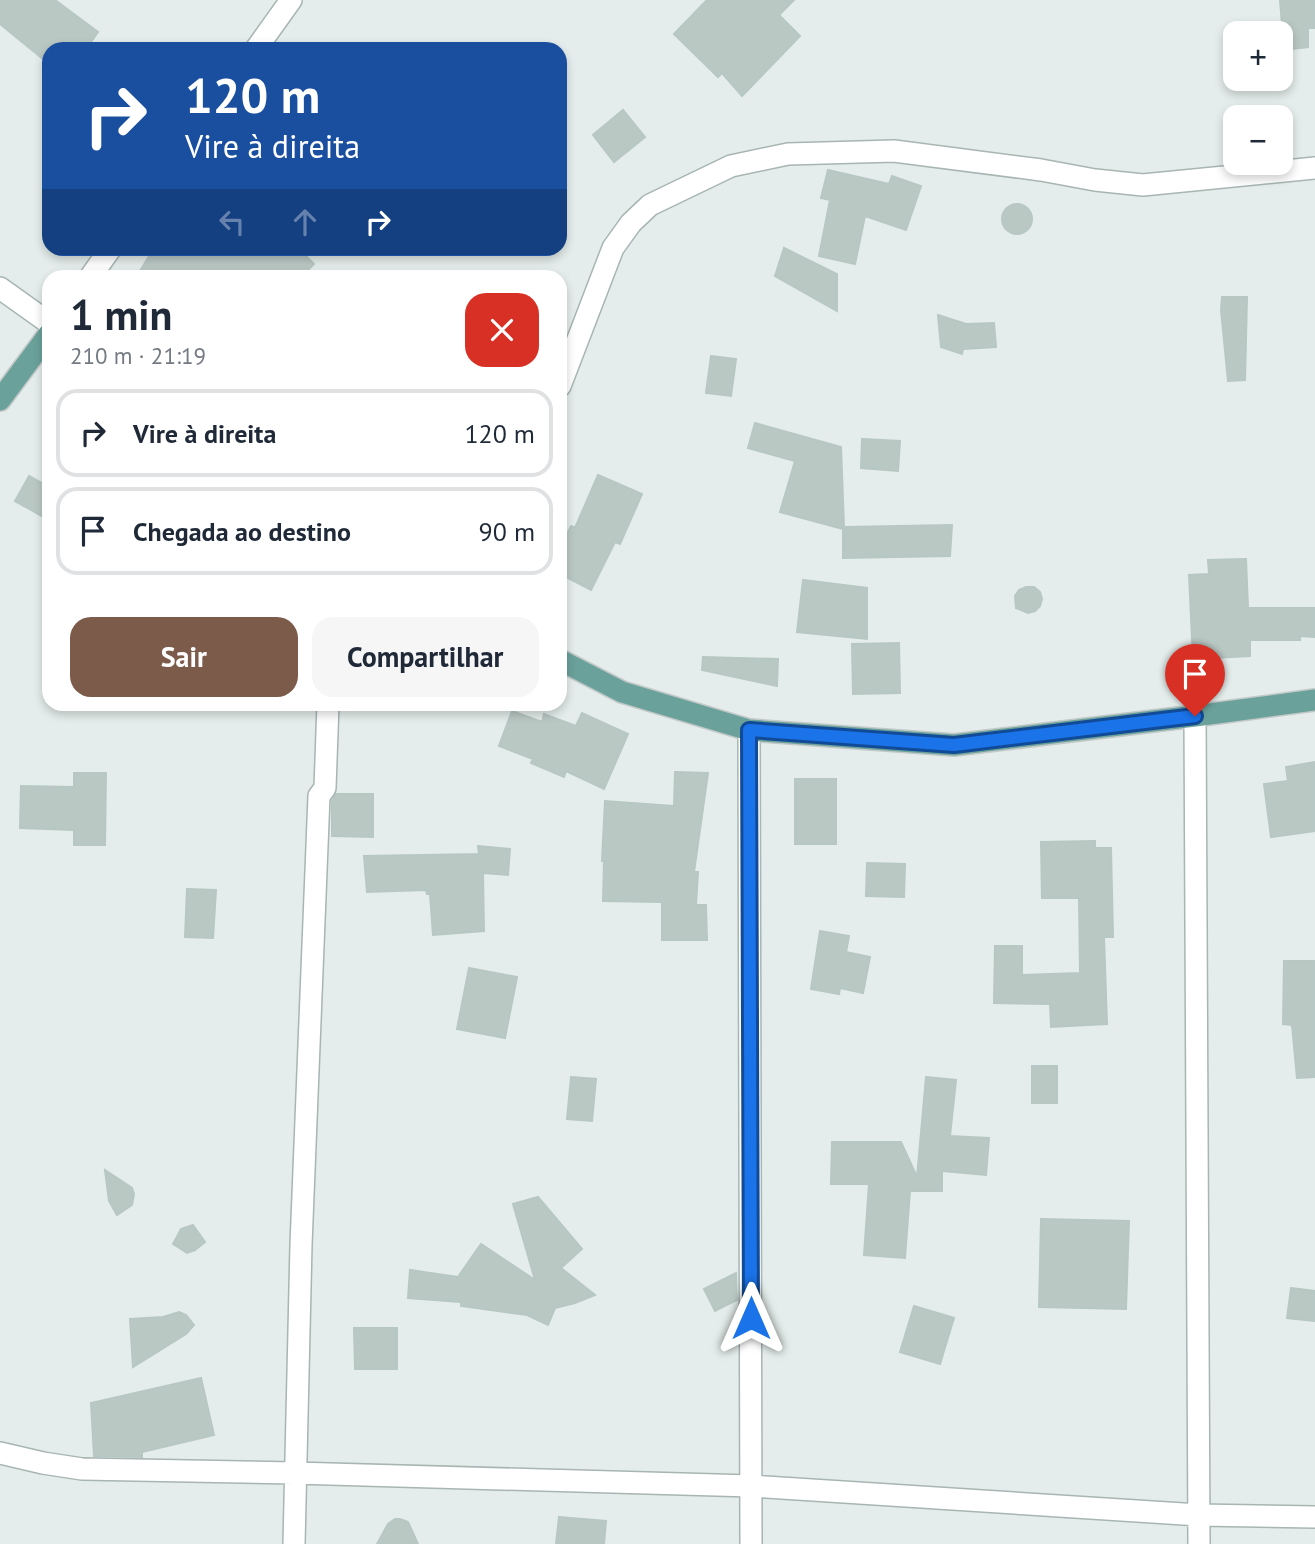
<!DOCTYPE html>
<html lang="pt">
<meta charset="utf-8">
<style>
:root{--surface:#fff;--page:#f6f6f7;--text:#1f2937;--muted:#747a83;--line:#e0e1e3;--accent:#7c5b4b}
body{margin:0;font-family:"PT Sans",sans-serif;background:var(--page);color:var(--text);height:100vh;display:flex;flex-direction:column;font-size:26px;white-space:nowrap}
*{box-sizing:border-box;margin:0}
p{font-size:23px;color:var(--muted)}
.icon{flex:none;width:38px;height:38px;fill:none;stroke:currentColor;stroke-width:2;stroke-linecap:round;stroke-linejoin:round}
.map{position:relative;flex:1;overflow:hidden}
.sheet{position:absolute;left:42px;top:270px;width:525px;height:441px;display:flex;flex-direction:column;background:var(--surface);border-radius:21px;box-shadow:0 4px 10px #0003}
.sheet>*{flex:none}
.hud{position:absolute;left:42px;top:42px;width:525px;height:214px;border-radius:21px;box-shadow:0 4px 10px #0003;background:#1a4fa0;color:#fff;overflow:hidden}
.tools{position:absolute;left:1223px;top:21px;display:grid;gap:14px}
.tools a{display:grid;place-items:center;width:70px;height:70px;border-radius:14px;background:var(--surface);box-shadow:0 4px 10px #0003;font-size:35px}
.pin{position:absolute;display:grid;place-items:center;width:60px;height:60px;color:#fff;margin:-72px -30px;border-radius:50% 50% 50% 0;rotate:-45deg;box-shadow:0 0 7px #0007}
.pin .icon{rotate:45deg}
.me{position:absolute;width:77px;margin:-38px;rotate:0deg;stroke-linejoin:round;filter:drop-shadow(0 0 5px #0008)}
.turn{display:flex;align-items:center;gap:24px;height:147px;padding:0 28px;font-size:32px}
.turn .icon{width:91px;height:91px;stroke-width:2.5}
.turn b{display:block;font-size:49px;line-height:60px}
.lanes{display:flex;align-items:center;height:66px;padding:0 28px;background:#0003;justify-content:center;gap:35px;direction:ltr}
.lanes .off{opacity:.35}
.round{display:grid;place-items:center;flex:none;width:74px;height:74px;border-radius:21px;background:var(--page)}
.headline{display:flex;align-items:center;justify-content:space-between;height:119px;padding:0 28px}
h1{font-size:42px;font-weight:700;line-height:52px}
.primary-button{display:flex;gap:14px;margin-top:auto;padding:14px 28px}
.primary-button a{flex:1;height:80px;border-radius:21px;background:var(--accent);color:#fff;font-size:28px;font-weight:700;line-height:80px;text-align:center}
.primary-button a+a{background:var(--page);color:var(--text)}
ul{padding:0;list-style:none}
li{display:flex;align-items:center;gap:21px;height:88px;margin:0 14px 10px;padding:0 14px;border:4px solid var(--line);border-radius:21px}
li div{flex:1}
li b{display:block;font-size:26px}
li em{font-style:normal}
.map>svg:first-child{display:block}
.building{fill:#bac8c4;stroke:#b7c7c3;stroke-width:2}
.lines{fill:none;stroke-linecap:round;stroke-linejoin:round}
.minor-casing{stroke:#a7b5b3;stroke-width:24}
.major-casing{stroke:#c2c9c8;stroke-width:24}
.minor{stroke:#fff;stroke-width:21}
.major{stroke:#6ba19b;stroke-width:21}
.route-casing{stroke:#114b97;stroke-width:18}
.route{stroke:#1a73e8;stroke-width:12}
</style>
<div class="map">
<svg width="1315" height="1544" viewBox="0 0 1315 1544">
<rect width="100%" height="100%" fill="#e4edeb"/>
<path class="building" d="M0 0H55L98 32 86 49H49V64L0 24Z
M707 0H794L779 15 800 36 742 96 722 73 718 77 674 34Z
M1280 0H1315V28H1308V47L1284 50Z
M623 110 645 137 614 162 593 135Z
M828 170 889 184 892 176 921 186 906 230 865 216 855 264 819 256 830 200 821 198Z
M1002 219a15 15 0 1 1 30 0a15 15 0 1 1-30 0Z
M154 248H298L314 264 302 276H137Z
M784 248 837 274V311L775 276Z
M1222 297H1247L1245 380 1228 381 1221 310Z
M938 315 966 324 994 323 996 347 963 349 962 354 941 347Z
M711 356 736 359 731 396 706 393Z
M755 423 841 447 844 527 952 525 950 556 843 558V529L780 512 795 461 748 448Z
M862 439 900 441 898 471 861 468Z
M598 475 642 494 620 544 615 542 591 590 560 574V549L571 526 575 528Z
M29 476 49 487V520L15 501Z
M1246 559 1248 608H1315V637L1300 636V640H1250V656L1193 659 1189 575 1209 574 1208 560Z
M803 580 867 588V639L797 632Z
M1026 587H1034L1040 592 1042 599 1040 606 1035 611 1028 613 1016 608 1015 596 1019 590Z
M899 643 900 693 853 694 852 644Z
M703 657 778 659 777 686 702 670Z
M512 711 542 722 544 714 576 726 582 713 628 734 604 789 566 771 564 777 531 763 533 759 499 746Z
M1315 762V831L1271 837 1264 784 1288 781 1286 767Z
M675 772 708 773 694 872H698L696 905H706L707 940H662V902L603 901 604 861H602L605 801 674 806Z
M74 773H106L105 845H74V830L20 828 21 786 74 787Z
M795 779H836V844H795Z
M336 794H373V837L332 836V801Z
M1095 841V848H1111L1113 937H1104L1107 1024 1051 1027 1050 1004 994 1003 995 946H1022V975L1080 973 1079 898H1042L1041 842Z
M478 846 510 849 508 875 483 873 484 931 433 935 430 894H427L426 890 367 892 364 856 479 854Z
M867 863 905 864 904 897 866 896Z
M187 889 216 890 213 938 185 937Z
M820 931 849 936 846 952 870 957 863 993 840 988 839 994 811 989Z
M1284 961H1315V1077L1297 1078 1292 1025 1283 1024Z
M469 968 517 977 505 1038 457 1029Z
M1032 1066H1057V1103H1032Z
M571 1077 596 1079 592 1121 567 1119Z
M926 1077 956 1080 950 1136 989 1138 986 1175 942 1171V1191H910L905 1258 864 1255 869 1184H831L832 1142H901L917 1177Z
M105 1170 132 1188 134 1194 132 1205 117 1215 109 1201Z
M538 1197 582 1249 561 1268 595 1295 575 1303 555 1308 548 1325 527 1315 461 1306V1302L408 1298 410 1270 458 1277 481 1244 535 1280 513 1204Z
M1041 1219 1129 1221 1126 1309 1039 1307Z
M193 1225 205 1242 195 1250 187 1253 173 1244 181 1229Z
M736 1273 737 1300 715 1311 704 1289Z
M1291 1288 1315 1291V1321L1287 1318Z
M914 1306 954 1318 940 1364 900 1352Z
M179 1312 186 1315 194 1325 186 1334 133 1367 130 1319 163 1317Z
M354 1328H397V1369H355Z
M201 1378 214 1435 142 1452V1457L94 1456 91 1403Z
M559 1517 606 1521 604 1544H556Z
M395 1519H400L408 1522 418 1544H377L388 1524Z"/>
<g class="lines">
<g class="minor-casing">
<path id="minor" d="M256 49 291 0
M91 276 111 248
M0 288 49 323
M560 386 613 248 631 223 650 205 731 166 788 154 894 151 1041 170 1095 180 1143 185 1315 168
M1195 716 1199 1544
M749 730 751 1544
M0 1453 43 1463 82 1469 295 1473 751 1486 1199 1515 1315 1517
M294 1544 301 1245 319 796 325 788 328 704"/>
</g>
<g class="major-casing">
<path id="major" d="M0 400 49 334
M560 660 622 692 749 730 954 745 1195 716 1315 700"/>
</g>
<use href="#minor" class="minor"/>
<use href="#major" class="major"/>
</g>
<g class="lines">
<g class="route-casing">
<path id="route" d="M751 1318 749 730 954 745 1195 716"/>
</g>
<use href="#route" class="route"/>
</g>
</svg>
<div class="tools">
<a>+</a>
<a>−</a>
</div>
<div class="pin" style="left:1195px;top:716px;background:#d93025"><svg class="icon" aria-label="arrive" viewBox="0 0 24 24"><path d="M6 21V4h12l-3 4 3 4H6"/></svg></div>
<svg class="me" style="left:751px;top:1318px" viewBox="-20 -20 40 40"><path d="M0-17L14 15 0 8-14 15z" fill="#1a73e8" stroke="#fff" stroke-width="4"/></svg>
<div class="hud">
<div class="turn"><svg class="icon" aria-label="right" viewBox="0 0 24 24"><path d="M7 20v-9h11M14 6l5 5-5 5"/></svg><div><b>120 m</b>Vire à direita</div></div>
<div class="lanes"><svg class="icon off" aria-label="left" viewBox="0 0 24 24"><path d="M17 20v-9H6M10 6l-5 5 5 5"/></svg><svg class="icon off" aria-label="ahead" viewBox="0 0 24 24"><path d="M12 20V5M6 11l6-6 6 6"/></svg><svg class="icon" aria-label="right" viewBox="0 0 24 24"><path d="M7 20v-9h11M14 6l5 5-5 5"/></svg></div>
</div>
<section class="sheet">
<div class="headline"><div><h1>1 min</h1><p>210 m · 21:19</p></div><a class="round" style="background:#d93025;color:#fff"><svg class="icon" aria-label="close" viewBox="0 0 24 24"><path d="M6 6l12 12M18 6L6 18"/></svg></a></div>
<ul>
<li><svg class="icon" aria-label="right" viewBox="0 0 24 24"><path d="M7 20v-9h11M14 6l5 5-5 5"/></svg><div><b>Vire à direita</b></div><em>120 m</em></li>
<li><svg class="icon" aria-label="arrive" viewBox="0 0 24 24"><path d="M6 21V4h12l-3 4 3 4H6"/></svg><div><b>Chegada ao destino</b></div><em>90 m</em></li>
</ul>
<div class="primary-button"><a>Sair</a><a>Compartilhar</a></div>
</section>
</div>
